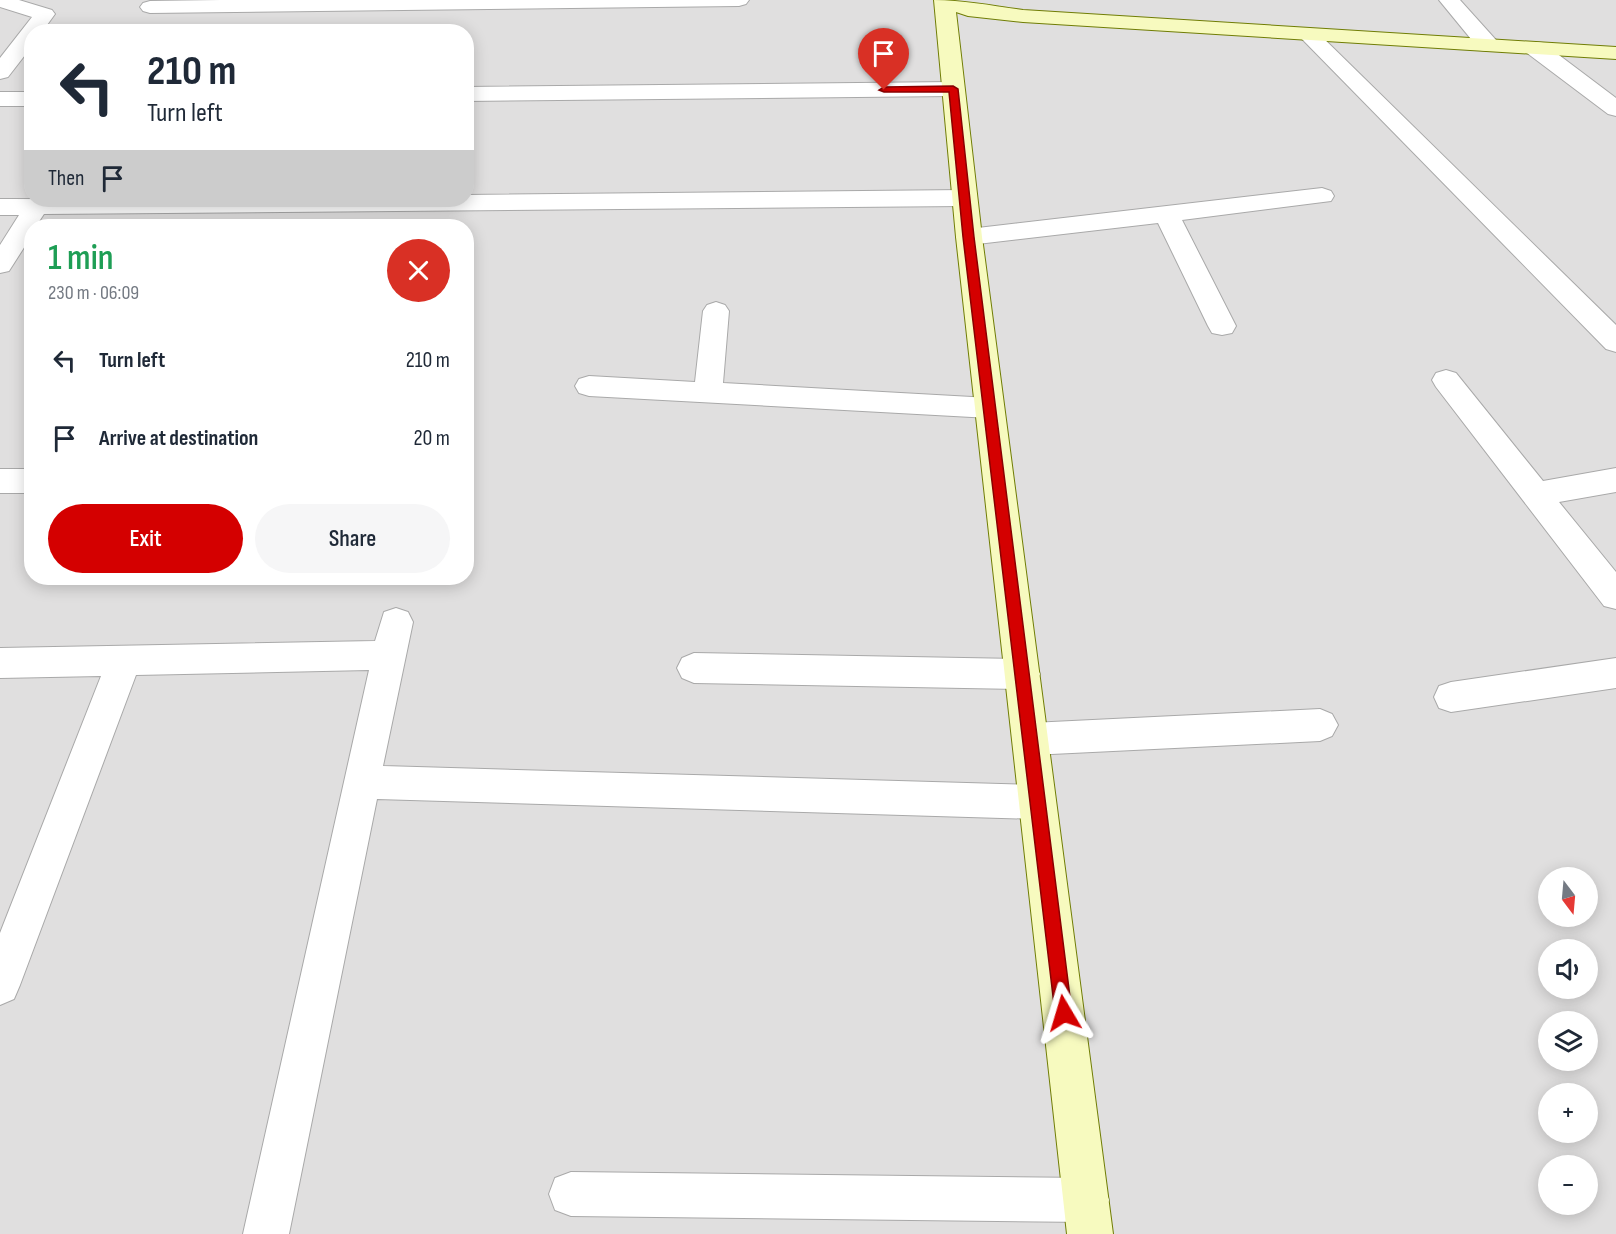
<!DOCTYPE html>
<meta charset="utf-8">
<style>
:root{--surface:#fff;--page:#f6f6f7;--text:#1f2937;--muted:#747a83;--accent:#d40000}
body{margin:0;font-family:"Sofia Sans Condensed",sans-serif;background:var(--page);color:var(--text);height:100vh;display:flex;flex-direction:column;font-size:22px;white-space:nowrap}
*{box-sizing:border-box;margin:0}
p{font-size:20px;color:var(--muted)}
.icon{flex:none;width:33px;height:33px;fill:none;stroke:currentColor;stroke-width:2;stroke-linecap:round;stroke-linejoin:round}
.map{position:relative;flex:1;overflow:hidden}
.side{position:absolute;left:24px;top:219px;width:450px;height:366px;display:flex;flex-direction:column;background:var(--surface);border-radius:24px;box-shadow:0 3px 15px #0003}
.side>*{flex:none}
.guide{position:absolute;left:24px;top:24px;width:450px;height:183px;border-radius:24px;box-shadow:0 3px 15px #0003;background:#fff;color:var(--text);overflow:hidden}
.needle{width:39px;rotate:164deg}
.fabs{position:absolute;left:1538px;top:867px;display:grid;gap:12px}
.fabs a{display:grid;place-items:center;width:60px;height:60px;border-radius:50%;background:var(--surface);box-shadow:0 3px 15px #0003;font-size:30px}
.pin{position:absolute;display:grid;place-items:center;width:51px;height:51px;color:#fff;margin:-62px -26px;border-radius:50% 50% 50% 0;rotate:-45deg;box-shadow:0 0 6px #0007}
.pin .icon{rotate:45deg}
.me{position:absolute;width:66px;margin:-33px;rotate:353deg;stroke-linejoin:round;filter:drop-shadow(0 0 4px #0008)}
.turn{display:flex;align-items:center;gap:21px;height:126px;padding:0 24px;font-size:27px}
.turn .icon{width:78px;height:78px;stroke-width:2.5}
.turn b{display:block;font-size:42px;line-height:51px}
.then{display:flex;align-items:center;height:57px;padding:0 24px;background:#0003;gap:12px;font-size:22px}
.round{display:grid;place-items:center;flex:none;width:63px;height:63px;border-radius:32px;background:var(--page)}
.overview{display:flex;align-items:center;justify-content:space-between;height:102px;padding:0 24px}
h1{font-size:36px;font-weight:600;line-height:45px;color:#1e9e55}
.action{display:flex;gap:12px;margin-top:auto;padding:12px 24px}
.action a{flex:1;height:69px;border-radius:36px;background:var(--accent);color:#fff;font-size:24px;font-weight:600;line-height:69px;text-align:center}
.action a+a{background:var(--page);color:var(--text)}
ul{padding:0;list-style:none}
li{display:flex;align-items:center;gap:18px;height:78px;padding:0 24px}
li div{flex:1}
li b{display:block;font-size:22px}
li em{font-style:normal}
.map>svg:first-child{display:block}
.residential{fill:#e0dfdf;fill-rule:evenodd}
.lines{fill:none;stroke-linecap:round;stroke-linejoin:round}
.street-casing{stroke:#a9a9a9;stroke-width:2}
.secondary-casing{stroke:#707d05;stroke-width:2}
.street{fill:#fff;fill-rule:evenodd}
.secondary{fill:#f7fabf;fill-rule:evenodd}
.route{fill:#d40000;stroke:#8a0000;stroke-width:1.5}
</style>
<div class="map">
<svg width="1616" height="1234" viewBox="0 0 1616 1234">
<rect width="100%" height="100%" fill="#f2efe9"/>
<path class="residential" d="M0 0H1616V1234H0ZM32 32H466V200H32ZM32 226H466V578H32ZM1548 878H1587V916H1548ZM1548 950H1587V988H1548ZM1548 1022H1587V1060H1548ZM1548 1094H1587V1132H1548ZM1548 1166H1587V1204H1548Z"/>
<g class="lines">
<g class="street-casing">
<path id="street" d="M0 0H19L52 10 55 14 42 32H32V46L8 77 0 79V58L32 17 0 7Z
M220 0H749L746 4 739 6 150 13 143 11 140 7 143 3 150 1Z
M1439 0H1460L1496 40 1499 45 1496 50 1488 51 1480 50Z
M1308 28 1315 30 1616 325V352L1606 349 1301 38 1297 34 1301 30Z
M1535 42 1543 43 1616 98V116L1608 114 1527 53 1524 48 1527 43Z
M953 82 961 84 964 89 961 94 953 96 466 101V87Z
M0 92H32V106H0Z
M1322 188 1331 191 1334 196 1331 201 1182 220 1236 326 1232 333 1222 335 1212 333 1208 326 1158 223 969 245 960 243 956 237 960 231 969 229Z
M964 190 973 193 976 198 973 203 964 206 44 214 36 226H32V235L9 271 0 273V245L19 215H0V199L466 200V195Z
M716 302 725 305 729 311 723 383 990 398 1000 401 1004 408 1000 415 990 418 589 396 579 393 575 386 579 379 589 376 695 382 703 311 707 305Z
M1446 370 1456 373 1543 481 1616 468V492L1559 502 1616 572V609L1604 606 1436 387 1432 380 1436 373Z
M0 469H32V493H0Z
M396 608 408 612 413 622 383 766 1038 785 1051 790 1056 802 1051 814 1038 819 377 799 289 1234H243L369 670 136 675 20 985 14 999 0 1005V933L101 676 0 678V648L375 641 384 612Z
M694 653 1023 659 1035 664 1040 674 1035 684 1023 689 694 683 682 678 677 668 682 658Z
M1616 658V688L1451 712 1439 708 1434 697 1439 686 1451 682Z
M1320 709 1332 714 1338 725 1332 736 1320 741 1031 755 1018 750 1013 739 1018 728 1031 723Z
M571 1172 1087 1178 1103 1184 1109 1200 1103 1216 1087 1222 571 1216 555 1210 549 1194 555 1178Z"/>
</g>
<g class="secondary-casing">
<path id="secondary" d="M934 0C964 0 993 6 1023 10L1616 47V59L1023 22 968 16 956 12 982 237 1113 1234H1067L956 237Z"/>
</g>
<use href="#street" class="street"/>
<use href="#secondary" class="secondary"/>
</g>
<path class="route" d="M953 86 958 89 974 237 1072 1013 1070 1019 1064 1021 1058 1019 1055 1013 963 237 949 92H884L879 90 884 87Z"/>
</svg>
<div class="fabs">
<a><svg class="needle" viewBox="-14 -14 28 28"><path d="M0-13l5 13h-10z" fill="#e53935"/><path d="M0 13l5-13h-10z" fill="#747a83"/></svg></a>
<a><svg class="icon" aria-label="sound" viewBox="0 0 24 24"><path d="M4 9h4l5-4v14l-5-4H4zM17 9q2 3 0 6"/></svg></a>
<a><svg class="icon" aria-label="layers" viewBox="0 0 24 24"><path d="M12 4l9 5-9 5-9-5zM3 14l9 5 9-5"/></svg></a>
<a>+</a>
<a>−</a>
</div>
<div class="pin" style="left:884px;top:90px;background:#d93025"><svg class="icon" aria-label="arrive" viewBox="0 0 24 24"><path d="M6 21V4h12l-3 4 3 4H6"/></svg></div>
<svg class="me" style="left:1064px;top:1013px" viewBox="-20 -20 40 40"><path d="M0-17L14 15 0 8-14 15z" fill="#d40000" stroke="#fff" stroke-width="4"/></svg>
<div class="guide">
<div class="turn"><svg class="icon" aria-label="left" viewBox="0 0 24 24"><path d="M17 20v-9H6M10 6l-5 5 5 5"/></svg><div><b>210 m</b>Turn left</div></div>
<div class="then">Then<svg class="icon" aria-label="arrive" viewBox="0 0 24 24"><path d="M6 21V4h12l-3 4 3 4H6"/></svg></div>
</div>
<section class="side">
<div class="overview"><div><h1>1 min</h1><p>230 m · 06:09</p></div><a class="round" style="background:#d93025;color:#fff"><svg class="icon" aria-label="close" viewBox="0 0 24 24"><path d="M6 6l12 12M18 6L6 18"/></svg></a></div>
<ul>
<li><svg class="icon" aria-label="left" viewBox="0 0 24 24"><path d="M17 20v-9H6M10 6l-5 5 5 5"/></svg><div><b>Turn left</b></div><em>210 m</em></li>
<li><svg class="icon" aria-label="arrive" viewBox="0 0 24 24"><path d="M6 21V4h12l-3 4 3 4H6"/></svg><div><b>Arrive at destination</b></div><em>20 m</em></li>
</ul>
<div class="action"><a>Exit</a><a>Share</a></div>
</section>
</div>
